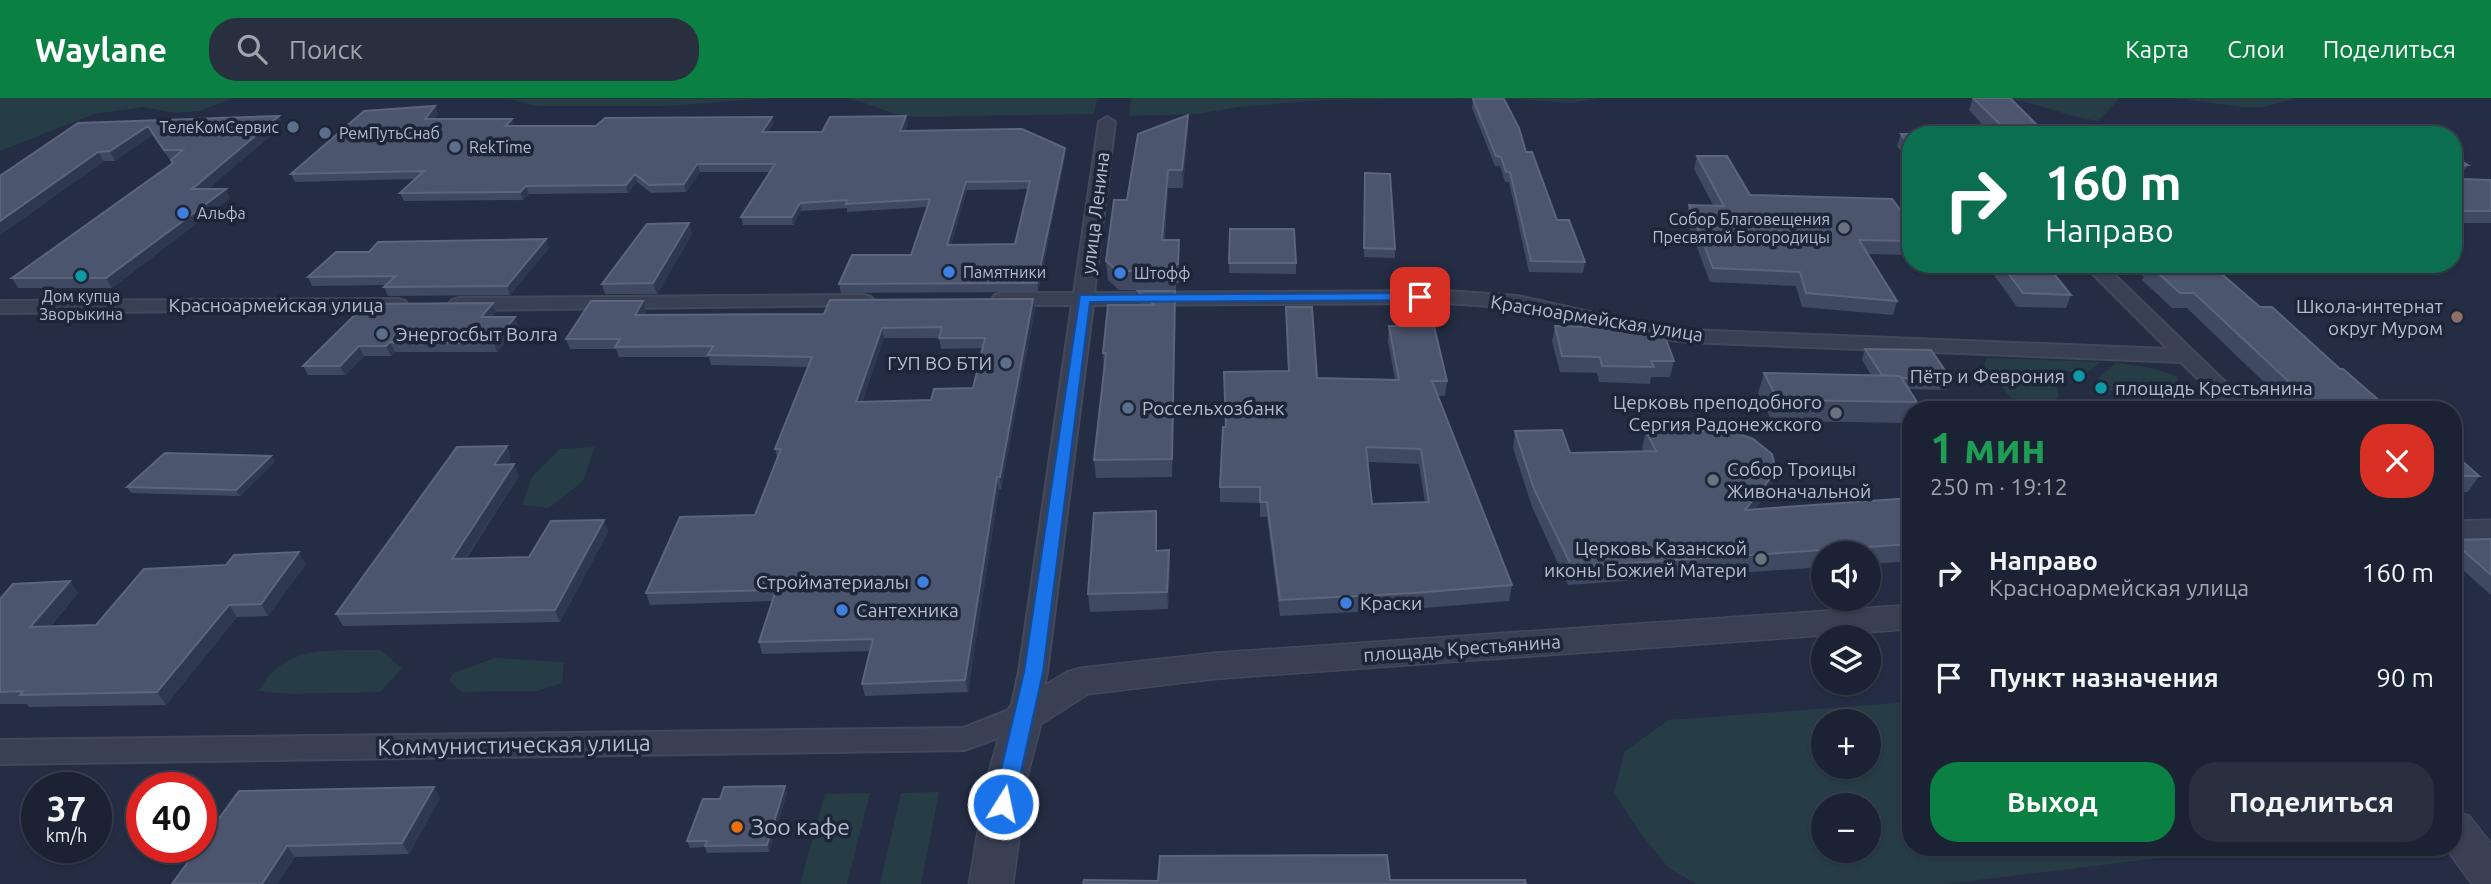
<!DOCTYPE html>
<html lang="ru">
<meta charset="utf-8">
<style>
:root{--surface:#1b2233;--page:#282f3f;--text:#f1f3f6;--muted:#a0a4ac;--line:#393f4e;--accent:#0b8043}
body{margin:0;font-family:Ubuntu,sans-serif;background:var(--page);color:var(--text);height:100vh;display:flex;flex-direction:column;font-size:26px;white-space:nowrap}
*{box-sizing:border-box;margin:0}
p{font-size:23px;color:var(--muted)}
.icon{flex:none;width:38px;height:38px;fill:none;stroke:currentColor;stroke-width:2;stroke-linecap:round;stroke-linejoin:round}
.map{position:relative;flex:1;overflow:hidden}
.side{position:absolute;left:1902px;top:303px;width:560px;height:455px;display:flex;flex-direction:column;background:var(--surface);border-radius:28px;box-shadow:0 2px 5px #0004,0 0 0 2px var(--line)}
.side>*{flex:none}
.guide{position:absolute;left:1902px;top:28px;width:560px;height:147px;border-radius:28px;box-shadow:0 2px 5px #0004,0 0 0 2px var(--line);background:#0b6e4f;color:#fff;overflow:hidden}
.fabs{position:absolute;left:1811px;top:443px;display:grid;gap:14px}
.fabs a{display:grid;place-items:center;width:70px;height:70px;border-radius:50%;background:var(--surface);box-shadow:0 2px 5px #0004,0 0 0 2px var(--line);font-size:35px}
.speed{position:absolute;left:21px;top:674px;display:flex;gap:14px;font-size:35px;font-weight:700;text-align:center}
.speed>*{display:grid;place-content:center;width:91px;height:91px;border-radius:50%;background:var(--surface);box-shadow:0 2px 5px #0004,0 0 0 2px var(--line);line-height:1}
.speed small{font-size:18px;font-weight:400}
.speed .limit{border:10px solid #d22;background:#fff;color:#111}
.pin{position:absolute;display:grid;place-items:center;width:60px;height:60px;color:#fff;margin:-30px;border-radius:14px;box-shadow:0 4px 10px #0006}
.me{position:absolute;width:77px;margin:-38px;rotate:10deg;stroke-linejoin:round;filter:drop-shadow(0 0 5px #0008)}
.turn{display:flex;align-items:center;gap:24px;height:147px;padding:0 28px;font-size:32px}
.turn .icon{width:91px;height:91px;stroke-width:2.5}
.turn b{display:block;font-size:49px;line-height:60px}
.round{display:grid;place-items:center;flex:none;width:74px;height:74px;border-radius:28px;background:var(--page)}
.headline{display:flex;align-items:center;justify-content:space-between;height:119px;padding:0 28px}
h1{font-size:42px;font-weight:600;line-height:52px;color:#1e9e55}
.cta{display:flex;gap:14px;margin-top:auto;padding:14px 28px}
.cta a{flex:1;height:80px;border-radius:28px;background:var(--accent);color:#fff;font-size:28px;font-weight:600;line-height:80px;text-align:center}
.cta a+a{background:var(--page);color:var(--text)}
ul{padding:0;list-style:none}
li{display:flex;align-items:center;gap:21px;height:105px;padding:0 28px}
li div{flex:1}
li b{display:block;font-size:26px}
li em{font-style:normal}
header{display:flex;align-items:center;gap:42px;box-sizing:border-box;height:98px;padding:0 35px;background:var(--accent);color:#fff}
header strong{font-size:33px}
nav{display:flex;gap:38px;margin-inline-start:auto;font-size:24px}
.search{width:490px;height:63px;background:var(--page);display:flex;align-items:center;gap:18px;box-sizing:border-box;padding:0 24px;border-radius:28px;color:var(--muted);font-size:26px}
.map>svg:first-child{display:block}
.green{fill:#263d45;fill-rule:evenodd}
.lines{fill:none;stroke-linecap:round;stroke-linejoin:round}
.minor-casing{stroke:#43495d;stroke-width:4}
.tertiary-casing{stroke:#43495d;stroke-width:3}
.minor{fill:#394053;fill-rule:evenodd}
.tertiary{fill:#394053;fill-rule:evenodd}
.wall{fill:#3f4962;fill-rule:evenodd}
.shaded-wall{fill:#2f3851}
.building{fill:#4c556e;stroke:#5c657c;stroke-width:2;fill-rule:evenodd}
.route{fill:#1a73e8;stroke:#114b97;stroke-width:2}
.service-dot{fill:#5c6f8a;stroke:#1d2539;stroke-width:2.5}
.shop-dot{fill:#3f7fe0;stroke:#1d2539;stroke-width:2.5}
.worship-dot{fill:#6b7280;stroke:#1d2539;stroke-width:2.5}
.culture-dot{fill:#0f9aa8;stroke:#1d2539;stroke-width:2.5}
.education-dot{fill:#8d6e63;stroke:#1d2539;stroke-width:2.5}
.food-dot{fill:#e8710a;stroke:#1d2539;stroke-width:2.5}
.labels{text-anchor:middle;stroke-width:7;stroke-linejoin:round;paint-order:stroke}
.far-poi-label{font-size:16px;fill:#b6bccd;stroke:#1d2539;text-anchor:start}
.street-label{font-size:19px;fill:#b6bccd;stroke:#1d2539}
.poi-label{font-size:19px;fill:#b6bccd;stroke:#1d2539;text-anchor:end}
.near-street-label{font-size:23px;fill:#b6bccd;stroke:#1d2539}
.near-poi-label{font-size:23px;fill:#b6bccd;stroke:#1d2539;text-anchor:start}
</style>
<header>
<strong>Waylane</strong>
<div class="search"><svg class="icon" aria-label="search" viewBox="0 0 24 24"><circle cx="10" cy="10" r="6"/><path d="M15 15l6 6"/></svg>Поиск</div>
<nav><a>Карта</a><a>Слои</a><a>Поделиться</a></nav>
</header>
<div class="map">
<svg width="2491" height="786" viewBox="0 0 2491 786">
<rect width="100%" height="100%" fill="#242d44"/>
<path class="green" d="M0 0H235L199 13 175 15 143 9 94 16 0 53Z
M774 0 666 8H538L508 1Z
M846 0H1097L1094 16 914 19C889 17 871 5 846 0Z
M1131 0H1599L1571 5 1501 0 1323 2 1238 9 1198 16 1129 18Z
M2005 0H2120L2098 23C2066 18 2037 5 2005 0Z
M2176 0H2297L2264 9H2242Z
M1987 260 2101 264 2087 275 2063 273 2056 285 2059 298 2047 311 2021 312 1984 268Z
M2116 265 2151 270 2177 278 2183 311 2109 310 2128 309 2133 300 2105 291 2098 280Z
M595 349 583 383 549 410 522 407 532 379 560 351Z
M380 552 402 570 380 594 288 596 259 593C283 545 334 553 380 552Z
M495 560 564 564 562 585 537 593 462 594 449 583 453 575Z
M1911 604V749H2213L2210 754 1945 786H1696L1668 769 1640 735 1614 694 1625 653 1669 622ZM1824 623H1869V668H1824ZM1824 707H1869V752H1824Z
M939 694 921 786H880L901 695Z
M870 695 847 786H800L825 696Z"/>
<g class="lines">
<g class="minor-casing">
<path id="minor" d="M1107 19 1115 24 1094 195 1446 193 1518 198 1637 225 1688 232 2168 251 2083 166H2103L2254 312H2230L2181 264 1688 244 1637 237 1518 210 1446 205 1093 207 1047 574 1039 618 1035 626 965 652 0 666V642L963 630 1011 611 1019 574 1072 207H1002L995 205 992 201 995 197 1002 195H1074L1099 24Z
M864 197 871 199 874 203 871 207 459 212 452 210 449 206 452 202 459 200Z
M398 201 405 203 408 207 405 211 0 215V203Z"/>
</g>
<g class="tertiary-casing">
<path id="tertiary" d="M2491 422V442L2454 443V423Z
M1911 507V531L1214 581 1088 596 1041 626 1027 680 1013 786H969L987 680 1005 618 1010 608 1067 574 1080 570 1214 555Z
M2454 713 2469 718 2491 746V786H2472L2445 749H2454Z"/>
</g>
<use href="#minor" class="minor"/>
<use href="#tertiary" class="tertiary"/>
</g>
<path class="wall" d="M1973 0 2047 37H1992L1969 12Z
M1473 1 1526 54 1557 122 1585 164 1583 175 1529 174 1509 84H1505L1500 68H1495L1472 10Z
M435 8 438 16 434 21 514 28H596L773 26 768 34H822L908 26 905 33 1065 50V58L1038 194 841 195 839 186 911 157 927 109 847 114V110L801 113 793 127H743L741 119 770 74H700L686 94 651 95 637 84 628 95 529 96 523 102 404 103 400 95 415 81 295 84 291 76ZM1028 91 1015 146 951 147 967 92Z
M279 18 283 27 208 91 230 100 112 190H18L12 180 173 66 152 37 115 63H104L0 137V78L78 25Z
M1188 34 1183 90H1168L1165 142 1179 160V185H1176V192H1119L1108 182 1106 163Z
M1901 36 1911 37V67L1897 48Z
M1697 58 1750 97 1911 126V157L1868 156 1897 203 1893 217 1802 209 1796 188 1710 184 1686 120 1689 107H1713L1694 71Z
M2454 59 2468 67 2459 79V81L2491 82V125H2454Z
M1365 75 1395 151V160L1364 159Z
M1230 131 1296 165V176L1229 175Z
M692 136 657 196H605L602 186Z
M546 141 549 150 510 197 388 198 384 189 387 187 312 188 308 179 369 154Z
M1986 166H2046L2071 197 2066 210 2017 209Z
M2130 166H2210L2260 209 2390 312H2293L2187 210H2172L2142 182 2144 179Z
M2357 166H2433L2429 172H2364Z
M1138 193H1175L1172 379 1096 380 1094 362 1104 272 1103 255 1139 207Z
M493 205 496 214 492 219 519 228 497 254H395L391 258H364L345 277H308L303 268 366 206Z
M1286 209 1317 280 1395 282 1388 243 1389 228 1447 283 1445 298H1438L1512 487 1509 503 1412 511 1280 518 1267 419H1260V405L1220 404V389L1226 329 1288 273ZM1368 364 1419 366 1425 404 1372 406Z
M1035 211 1001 391H999L968 594 865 598 862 586 870 553 762 556 759 544 772 503 650 507 646 495 755 417 777 359 775 351 808 269 711 267 709 259H619L616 251H570L566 241 646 213 645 217 824 216ZM884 240H939L941 251 982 250 973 290 931 302 862 304Z
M1555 228 1674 263 1670 279H1651L1650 286 1599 284 1597 275 1560 274 1552 244Z
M1865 251 1951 281 1947 292 1908 291 1917 304 1914 312H1911V319L1909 325 1772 323 1758 295 1764 275 1871 277 1862 262Z
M1515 333 1570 355 1643 353 1642 350 1646 333 1771 391 1755 411 1911 400V463L1869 466V455H1824V469L1568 487 1532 409 1513 350Z
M507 348 511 360 507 366 519 378 466 461 529 459 604 422 608 434 560 524 343 528 336 516Z
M2454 356 2479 378 2468 394H2454Z
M271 358 275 364 240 398 131 395 127 389Z
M1156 413 1157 453 1169 452 1170 470 1168 511 1090 514 1088 496Z
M2491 441V497L2454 464V442Z
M306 466 268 518 237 519 166 607 29 609 27 606H0V501L70 483 78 495 50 529 96 527Z
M785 688 787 695 769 754 707 755 705 749 690 750 687 743Z
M440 700 409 756 295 759 277 786H172Z"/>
<path class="shaded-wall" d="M435 8 438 16 428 29 425 21Z
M1188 17V34L1183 90 1182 72Z
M279 18 283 27 197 101 192 91Z
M906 18 908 26 901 41 900 33Z
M772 19 773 26 763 42 762 34Z
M512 21 514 29 505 28Z
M148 28 152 37 115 63 110 53Z
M1065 50V58L1038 194 1037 185Z
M98 54 104 63 0 137V123Z
M697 66 700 74 686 94 684 86Z
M1168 72V90L1163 161 1162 142Z
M635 76 637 84 628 95 626 87Z
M966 84 967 92 949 155 947 147Z
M526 88 529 96 523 102 520 94Z
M226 91 230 100 112 190 106 180Z
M800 105 801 113 793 127 792 119Z
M689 125 692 136 657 196 653 185Z
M546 141 549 150 510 197 507 188Z
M1179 142V185L1178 166Z
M1175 193 1176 209 1172 379V361Z
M1033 201 1035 211 1001 391 1000 379Z
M643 203 646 213 638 227 635 217Z
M493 205 496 214 485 228 481 219Z
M515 219 519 228 497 254 494 245Z
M882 230 884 240 858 315 856 304Z
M390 244 395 254 391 258 386 248Z
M359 248 364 258 345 277 340 268Z
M507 348 511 360 499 378 494 367Z
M271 358 275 364 240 398 236 392Z
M514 366 519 378 457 473 452 461Z
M1776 373 1771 391 1740 429 1745 412Z
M997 379 999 391 968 594 965 582Z
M604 422 608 434 560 524 555 512Z
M1169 452 1170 470 1168 511 1167 494Z
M299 454 306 466 268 518 261 506Z
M70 483 78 495 39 541 30 529Z
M229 507 237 519 166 607 157 594Z
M785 688 787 695 769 754 767 747Z
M434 689 440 700 409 756 402 745Z
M287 748 295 759 277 786H262Z"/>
<path class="building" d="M1973 0H2010L2047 37H2005L2002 34 2007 33Z
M1473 1H1504L1519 30 1526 54H1532L1557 122H1569L1585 164 1531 163 1510 74H1506L1501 59 1496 58Z
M435 8 425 21H512L505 28H596L605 20 772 19 762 34H822L830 19 906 18 900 33 1022 31 1065 50 1037 185 839 186 852 157H911L930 101 846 106 847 102 800 105 792 119H741L775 66H697L684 86 649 87 635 76 626 87 526 88 520 94 400 95 424 73 291 76 364 13ZM1030 83 1015 146 947 147 966 84Z
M1188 17 1182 72H1168L1162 142H1179L1178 166H1176L1175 173H1118L1106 163 1114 102H1127L1138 36Z
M279 18 192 91H226L106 180H12L173 65 171 62 183 52H164L148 28 110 53 98 54 0 123V78L78 25Z
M1901 36H1950L1951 37H1911V50Z
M2170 36 2241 37H2171Z
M1697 58H1727L1750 97 1892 101 1911 126V143L1859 142 1897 203 1806 195 1800 174 1713 170 1689 107 1724 108Z
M2454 59 2468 67 2459 68V81L2491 82V113H2454Z
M1365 75 1390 76 1395 151 1364 150Z
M689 125 653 185 602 186 647 126Z
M1230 131H1294L1296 165H1229Z
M546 141 507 188 384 189 396 178 308 179 336 154H369L378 144Z
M2001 166H2046L2071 197 2023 195Z
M2153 166H2210L2260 209H2272L2340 271H2343L2390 312H2319L2194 195H2180L2149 167H2154Z
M1138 193H1175L1172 361 1094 362 1106 255H1103L1108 207H1154Z
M1033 201 1000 379H997L965 582 862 586 873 541 759 544 776 492 646 495 680 419 755 417 781 351H775L812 259 708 257 713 248 615 249 620 241H566L591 203H643L635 217 824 216 830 202ZM942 229 939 240H985L973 290 934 291 931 302 856 304 882 230Z
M493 205 481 219H515L494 245 390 244 386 248H359L340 268H303L366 206Z
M1286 209H1312L1317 280 1399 282 1389 228H1434L1447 283H1432L1512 487 1414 495 1280 502 1267 404H1260V389H1220L1223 329H1226L1224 274 1289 273ZM1366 349 1421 351 1429 404 1372 406Z
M1555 228 1662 231 1674 263H1651L1654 269 1602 268 1600 259 1562 258Z
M1865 251 1931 252 1951 281 1901 280 1900 278 1882 277Z
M1764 275 1900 278 1917 304 1778 302Z
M1562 332 1570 355 1656 353 1646 333H1731L1753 341 1772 356 1776 373 1745 412 1911 400V446L1572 469 1534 391 1515 333Z
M507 348 494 367 514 366 452 461 529 459 551 423 604 422 555 512 336 516 457 349Z
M165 355 271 358 236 392 127 389Z
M2454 356 2479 378H2454Z
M1156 413V453L1169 452 1167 494 1088 496 1094 415Z
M2491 441V477L2454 444V442Z
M299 454 261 506 229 507 157 594 20 597 23 593 0 594V501L13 486 70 483 30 529 96 527 144 471 226 467 234 457Z
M785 688 767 747 705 748 707 743H687L703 701H720L724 689Z
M434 689 402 745 287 748 262 786H172L199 749H201V745L239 693Z
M1387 757 1390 782H1525L1526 786H1083L1084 782 1158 783 1160 758Z"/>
<path class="route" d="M1420 195 1424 196V202L1090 204 1043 574 1014 706 1011 712 1003 715 996 712 993 706 1024 574 1080 197Z"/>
<g class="service-dot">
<circle cx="293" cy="29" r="7"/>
<circle cx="325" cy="35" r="7"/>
<circle cx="455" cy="49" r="7"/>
<circle cx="382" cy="236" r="7"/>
<circle cx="1006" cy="265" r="7"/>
<circle cx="1128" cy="310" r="7"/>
</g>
<g class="shop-dot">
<circle cx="183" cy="115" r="7"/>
<circle cx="949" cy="174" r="7"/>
<circle cx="1120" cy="175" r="7"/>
<circle cx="923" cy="484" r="7"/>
<circle cx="1346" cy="505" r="7"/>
<circle cx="842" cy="512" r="7"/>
</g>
<g class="worship-dot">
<circle cx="1844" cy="130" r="7"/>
<circle cx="1836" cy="315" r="7"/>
<circle cx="1713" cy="382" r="7"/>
<circle cx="1761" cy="461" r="7"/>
</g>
<g class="culture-dot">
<circle cx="81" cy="178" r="7"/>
<circle cx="2079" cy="278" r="7"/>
<circle cx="2101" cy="290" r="7"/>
</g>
<circle class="education-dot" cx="2457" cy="219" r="7"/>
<circle class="food-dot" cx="737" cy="729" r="7"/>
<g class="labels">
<g class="far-poi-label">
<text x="279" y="35" text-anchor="end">ТелеКомСервис</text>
<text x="339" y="41">РемПутьСнаб</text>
<text x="469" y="55">RekTime</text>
<text x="197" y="121">Альфа</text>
<text x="1830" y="127" text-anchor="end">Собор Благовещения<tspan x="1830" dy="18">Пресвятой Богородицы</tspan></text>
<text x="963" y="180">Памятники</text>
<text x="1134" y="181">Штофф</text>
<text x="81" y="204" text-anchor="middle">Дом купца<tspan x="81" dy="18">Зворыкина</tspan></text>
</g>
<g class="street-label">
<text transform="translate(1095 115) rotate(-83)" y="7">улица Ленина</text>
<text x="276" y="214">Красноармейская улица</text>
<text transform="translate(1597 220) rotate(9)" y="7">Красноармейская улица</text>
<text transform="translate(1462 550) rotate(-4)" y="7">площадь Крестьянина</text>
</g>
<g class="poi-label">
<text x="2443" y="215">Школа-интернат<tspan x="2443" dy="22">округ Муром</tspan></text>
<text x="396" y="243" text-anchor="start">Энергосбыт Волга</text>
<text x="992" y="272">ГУП ВО БТИ</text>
<text x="2065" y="285">Пётр и Феврония</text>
<text x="2115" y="297" text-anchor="start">площадь Крестьянина</text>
<text x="1822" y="311">Церковь преподобного<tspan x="1822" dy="22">Сергия Радонежского</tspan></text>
<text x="1142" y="317" text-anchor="start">Россельхозбанк</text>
<text x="1727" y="378" text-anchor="start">Собор Троицы<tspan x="1727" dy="22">Живоначальной</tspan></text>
<text x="1747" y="457">Церковь Казанской<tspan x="1747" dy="22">иконы Божией Матери</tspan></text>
<text x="909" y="491">Стройматериалы</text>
<text x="1360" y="512" text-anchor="start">Краски</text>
<text x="856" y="519" text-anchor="start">Сантехника</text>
</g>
<g class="near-street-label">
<text transform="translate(514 647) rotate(-1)" y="8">Коммунистическая улица</text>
</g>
<g class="near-poi-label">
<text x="751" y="737">Зоо кафе</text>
</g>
</g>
</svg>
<div class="fabs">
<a><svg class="icon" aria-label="sound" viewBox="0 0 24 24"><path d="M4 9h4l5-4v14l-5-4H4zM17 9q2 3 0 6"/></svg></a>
<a><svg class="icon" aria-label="layers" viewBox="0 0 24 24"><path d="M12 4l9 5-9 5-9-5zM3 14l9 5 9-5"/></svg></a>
<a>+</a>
<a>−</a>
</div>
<div class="speed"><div>37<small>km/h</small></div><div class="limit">40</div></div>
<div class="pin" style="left:1420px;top:199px;background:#d93025"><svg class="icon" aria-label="arrive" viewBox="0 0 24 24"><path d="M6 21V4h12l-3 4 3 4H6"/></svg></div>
<svg class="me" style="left:1003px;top:706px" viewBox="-20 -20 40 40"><circle r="17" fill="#1a73e8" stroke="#fff" stroke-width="3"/><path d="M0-11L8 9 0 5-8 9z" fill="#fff"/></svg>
<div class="guide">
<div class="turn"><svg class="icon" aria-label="right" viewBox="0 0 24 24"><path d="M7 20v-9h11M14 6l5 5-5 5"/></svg><div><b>160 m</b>Направо</div></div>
</div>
<section class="side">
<div class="headline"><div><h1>1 мин</h1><p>250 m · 19:12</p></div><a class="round" style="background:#d93025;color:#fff"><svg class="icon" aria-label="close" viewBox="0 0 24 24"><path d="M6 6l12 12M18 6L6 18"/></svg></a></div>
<ul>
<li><svg class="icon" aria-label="right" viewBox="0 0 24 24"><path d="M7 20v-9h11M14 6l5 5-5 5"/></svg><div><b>Направо</b><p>Красноармейская улица</p></div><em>160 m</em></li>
<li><svg class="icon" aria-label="arrive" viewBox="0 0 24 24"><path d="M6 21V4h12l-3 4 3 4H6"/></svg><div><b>Пункт назначения</b></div><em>90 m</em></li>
</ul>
<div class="cta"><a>Выход</a><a>Поделиться</a></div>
</section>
</div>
